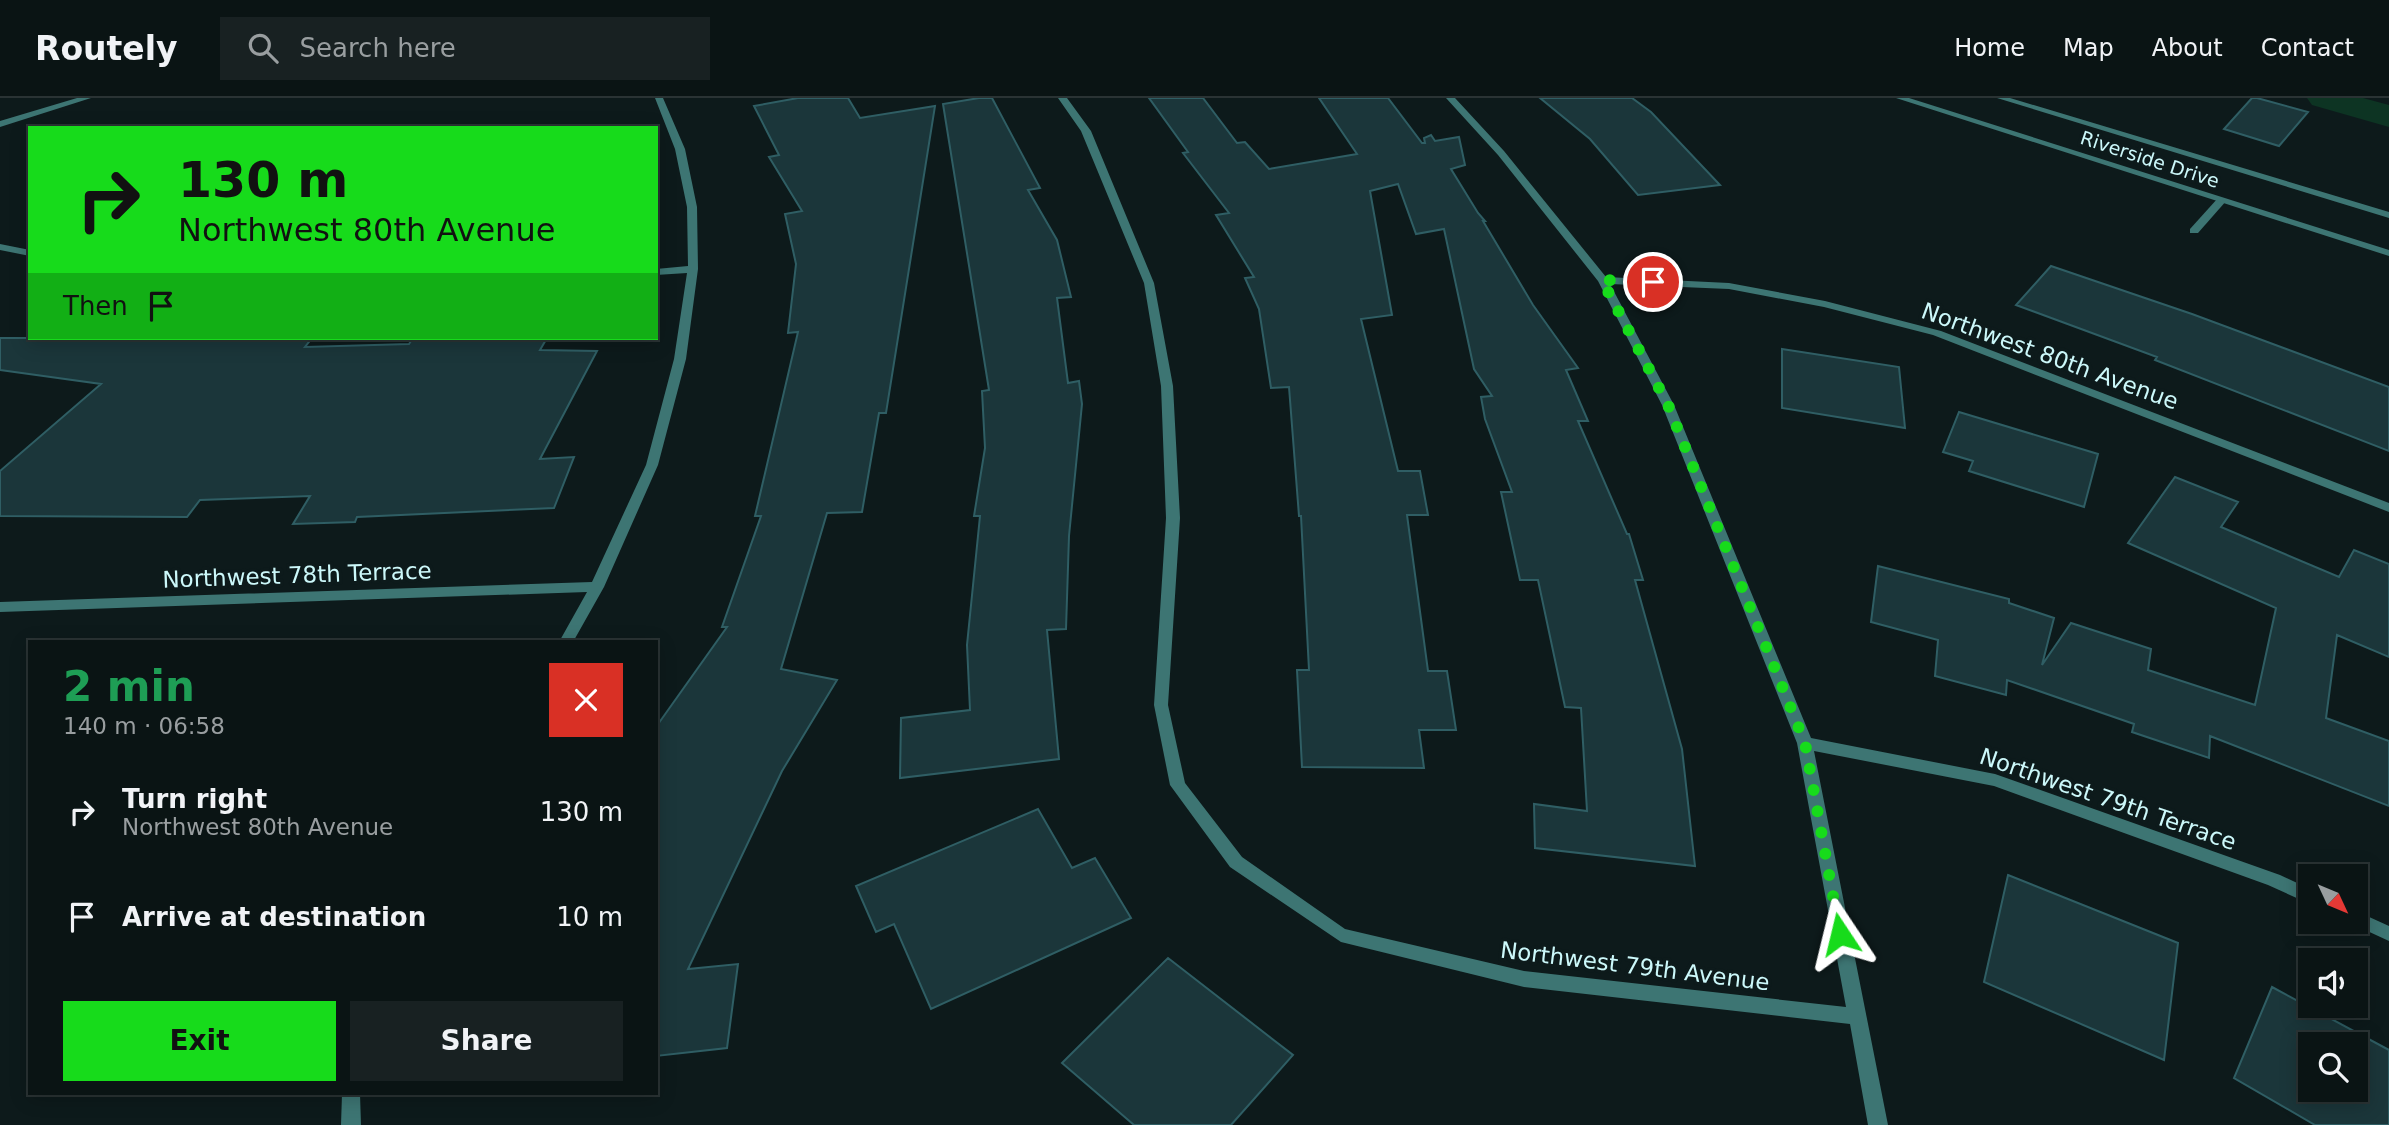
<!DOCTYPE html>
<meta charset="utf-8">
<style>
:root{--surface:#0a1414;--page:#182122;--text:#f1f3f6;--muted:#999ea0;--line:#2a3334;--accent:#17db1b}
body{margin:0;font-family:"DejaVu Sans",sans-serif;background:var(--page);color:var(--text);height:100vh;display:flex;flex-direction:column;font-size:26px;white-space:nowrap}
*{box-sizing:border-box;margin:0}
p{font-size:23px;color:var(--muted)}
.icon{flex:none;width:38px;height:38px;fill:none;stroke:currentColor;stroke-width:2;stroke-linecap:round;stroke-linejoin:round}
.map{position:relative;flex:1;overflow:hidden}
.panel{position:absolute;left:28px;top:542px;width:630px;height:455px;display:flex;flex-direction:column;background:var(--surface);border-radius:0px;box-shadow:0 4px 18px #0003,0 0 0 2px var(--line)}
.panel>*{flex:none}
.banner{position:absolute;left:28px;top:28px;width:630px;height:214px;border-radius:0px;box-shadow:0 4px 18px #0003,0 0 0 2px var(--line);background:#17db1b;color:#111;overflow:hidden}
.needle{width:46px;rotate:134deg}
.controls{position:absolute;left:2298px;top:766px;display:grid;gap:14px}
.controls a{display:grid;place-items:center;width:70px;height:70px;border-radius:0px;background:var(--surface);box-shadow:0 4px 18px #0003,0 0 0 2px var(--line);font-size:35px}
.pin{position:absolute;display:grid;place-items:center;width:60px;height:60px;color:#fff;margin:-30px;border:4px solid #fff;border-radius:50%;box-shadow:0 2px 7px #0007}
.me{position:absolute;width:77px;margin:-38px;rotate:350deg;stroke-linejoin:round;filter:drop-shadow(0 0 5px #0008)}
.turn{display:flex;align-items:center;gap:24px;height:147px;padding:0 35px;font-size:32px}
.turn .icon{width:91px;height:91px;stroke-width:2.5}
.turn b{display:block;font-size:49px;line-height:60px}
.then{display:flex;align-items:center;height:66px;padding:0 35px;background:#0003;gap:14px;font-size:26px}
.round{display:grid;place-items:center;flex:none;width:74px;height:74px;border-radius:0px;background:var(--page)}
.headline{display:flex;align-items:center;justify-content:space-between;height:119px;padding:0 35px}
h1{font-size:42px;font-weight:800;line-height:52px;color:#1e9e55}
.cta{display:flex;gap:14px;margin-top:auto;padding:14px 35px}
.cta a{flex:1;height:80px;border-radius:0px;background:var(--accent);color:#111;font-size:28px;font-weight:800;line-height:80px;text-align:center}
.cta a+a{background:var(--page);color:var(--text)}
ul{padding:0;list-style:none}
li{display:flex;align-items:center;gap:21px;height:105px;padding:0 35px}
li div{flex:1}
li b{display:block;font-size:26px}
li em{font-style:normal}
header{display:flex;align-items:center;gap:42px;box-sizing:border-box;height:98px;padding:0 35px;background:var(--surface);border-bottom:2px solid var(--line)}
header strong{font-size:33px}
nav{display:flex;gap:38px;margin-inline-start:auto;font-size:24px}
.search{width:490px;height:63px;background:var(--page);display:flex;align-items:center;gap:18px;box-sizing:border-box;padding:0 24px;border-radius:0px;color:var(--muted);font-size:26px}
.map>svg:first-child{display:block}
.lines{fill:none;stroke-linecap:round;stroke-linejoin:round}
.canal{fill:#0d3423;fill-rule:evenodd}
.building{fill:#1b363a;stroke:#2f5e64;stroke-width:2;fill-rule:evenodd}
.service{fill:#3d7573;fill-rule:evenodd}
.minor{fill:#3d7573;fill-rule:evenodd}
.tertiary{fill:#3d7573;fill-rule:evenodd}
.route{stroke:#17db1b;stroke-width:12;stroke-dasharray:0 21.6}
.labels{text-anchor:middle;stroke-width:7;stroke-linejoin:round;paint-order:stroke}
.far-street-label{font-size:19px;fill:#ccf8fa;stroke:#0d1a1b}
.street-label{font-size:23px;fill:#ccf8fa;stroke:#0d1a1b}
</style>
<header>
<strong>Routely</strong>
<div class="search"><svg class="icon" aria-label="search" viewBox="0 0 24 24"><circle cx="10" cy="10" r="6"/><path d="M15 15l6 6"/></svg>Search here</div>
<nav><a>Home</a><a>Map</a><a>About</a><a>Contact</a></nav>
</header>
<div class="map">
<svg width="2389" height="1027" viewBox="0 0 2389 1027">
<rect width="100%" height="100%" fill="#0d1a1b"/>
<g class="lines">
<path class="canal" d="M2307 0H2363L2389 7V29L2312 7Z"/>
</g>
<path class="building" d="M798 0H848L860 20 935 8 886 315H879L862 414 827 415 781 571 837 582 782 673 688 871 738 866 727 950 656 958V629L727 529H722L761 418H755L798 234 788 235 796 166 785 116 802 113 769 59 779 57 754 8Z
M979 0H992L1040 90 1028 92 1057 142 1071 199 1057 200 1068 285 1079 283 1082 306 1069 438 1066 531 1047 532 1059 661 900 680 901 620 970 612 967 547 980 418H974L985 350 982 293 989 292 943 6Z
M1149 0H1203L1237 45 1245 44 1269 71 1357 56 1319 0H1388L1422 45H1425L1424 40 1431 37 1435 43 1459 39 1465 67 1451 71 1478 115 1485 123H1483L1533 207 1578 270 1566 272 1588 323H1578L1627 436H1629L1643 482H1635L1682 651 1695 768 1535 750 1534 706 1587 713 1581 610 1565 609 1538 482H1520L1501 394H1512L1485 321 1481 299 1492 298 1474 271 1444 131 1416 136 1398 86 1370 93 1392 217 1361 221 1398 373H1420L1428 417H1407L1428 573H1447L1456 632H1419L1424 670 1302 669 1297 572H1309L1301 418H1299L1289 289 1271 290 1259 211 1245 180 1254 179 1216 117 1229 115 1183 55 1188 54Z
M1540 0H1632L1651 14 1720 87 1638 97 1590 41Z
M2252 0H2257L2308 14 2279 48 2224 31Z
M2051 168 2192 216 2389 289V353L2155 262 2157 259 2016 207Z
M0 240H312L305 249 409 246 413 240H547L540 252 597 253 540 361 574 359 554 410 357 419 355 424 293 426 310 398 200 402 187 419 0 418V373L101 286 0 272Z
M1782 251 1899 269 1905 330 1782 310Z
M1959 314 2098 356 2084 409 1969 373 1973 363 1943 354Z
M2175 379 2238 404 2221 429 2339 479 2354 452 2389 466V559L2337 537 2326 620 2389 643V708L2210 638 2209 660 2132 634 2134 626 2007 582 2006 597 1935 578 1938 542 1871 524 1878 468 2009 501V505L2054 520 2042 567 2071 525 2151 551 2148 572 2255 607 2276 510 2128 445Z
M1038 711 1072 770 1095 760 1131 820 931 911 894 826 876 834 856 788Z
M2008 777 2178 845 2164 962 1984 884Z
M1168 860 1293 957 1231 1027H1134L1062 965Z
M2272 889 2389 952V1027H2315L2234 980ZM2310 947H2356V992H2310Z"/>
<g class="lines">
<path class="service" d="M2218 100 2227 102 2198 135H2190V131Z"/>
<path class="minor" d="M77 0H91L0 29V23Z
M655 0H663L685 51 697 109 698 171 686 261 658 367 604 489 573 544H559L587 494 0 514V504L592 484 646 367 674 261 687 175 656 177V171L688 168 687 109 675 51Z
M1058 0H1067L1091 33 1154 185 1173 288 1180 420 1168 607 1185 685 1242 759 1345 831 1524 873 1846 909 1797 645 1662 307 1598 183 1498 57 1446 0H1455L1504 53 1606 179 1729 185 1825 203 1941 233 2389 405V414L1933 237 1824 209 1729 191 1610 186 1674 307 1811 640 1995 676 2280 777 2310 791V806L2268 787 1994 688 1814 653 1888 1027H1868L1850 926 1524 889 1341 844 1230 769 1170 687 1154 607 1166 420 1161 288 1144 185 1081 33Z
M0 146 30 152V158L0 152Z
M2356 813 2389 828V843L2350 825 2356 824Z
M342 996H360L361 1027H341Z"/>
<path class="tertiary" d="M1896 0H1909L2389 152V158Z
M1997 0H2010L2389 114V120Z"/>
</g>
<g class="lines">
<path class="route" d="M1653 184 1602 182 1668 307 1805 645 1840 836"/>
</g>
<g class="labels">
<g class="far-street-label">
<text transform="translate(2150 61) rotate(18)" y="7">Riverside Drive</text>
</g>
<g class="street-label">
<text transform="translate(2050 258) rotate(20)" y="8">Northwest 80th Avenue</text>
<text transform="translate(297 477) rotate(-2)" y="8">Northwest 78th Terrace</text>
<text transform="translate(2108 701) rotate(19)" y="8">Northwest 79th Terrace</text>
<text transform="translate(1635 868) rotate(7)" y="8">Northwest 79th Avenue</text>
</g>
</g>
</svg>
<div class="controls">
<a><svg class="needle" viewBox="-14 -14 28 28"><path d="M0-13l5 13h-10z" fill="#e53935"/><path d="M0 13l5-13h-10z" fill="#999ea0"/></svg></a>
<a><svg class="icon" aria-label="sound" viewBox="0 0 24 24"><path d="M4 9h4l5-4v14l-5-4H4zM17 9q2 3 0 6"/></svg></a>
<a><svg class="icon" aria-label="search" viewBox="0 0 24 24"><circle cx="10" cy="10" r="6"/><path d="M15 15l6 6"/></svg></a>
</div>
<div class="pin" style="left:1653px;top:184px;background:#d93025"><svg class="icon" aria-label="arrive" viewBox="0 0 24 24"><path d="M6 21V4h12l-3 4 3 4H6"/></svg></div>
<svg class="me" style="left:1840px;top:836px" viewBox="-20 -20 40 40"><path d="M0-17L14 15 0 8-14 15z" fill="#17db1b" stroke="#fff" stroke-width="4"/></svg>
<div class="banner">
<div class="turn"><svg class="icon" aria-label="right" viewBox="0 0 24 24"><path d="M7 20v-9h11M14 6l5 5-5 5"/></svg><div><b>130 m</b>Northwest 80th Avenue</div></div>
<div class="then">Then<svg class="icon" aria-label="arrive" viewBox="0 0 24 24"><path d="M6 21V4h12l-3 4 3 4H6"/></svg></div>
</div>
<section class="panel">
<div class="headline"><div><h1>2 min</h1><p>140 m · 06:58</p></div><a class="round" style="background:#d93025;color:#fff"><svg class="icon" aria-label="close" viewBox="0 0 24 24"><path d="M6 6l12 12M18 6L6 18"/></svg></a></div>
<ul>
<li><svg class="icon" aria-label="right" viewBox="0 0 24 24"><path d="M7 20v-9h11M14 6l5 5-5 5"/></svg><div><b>Turn right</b><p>Northwest 80th Avenue</p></div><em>130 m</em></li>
<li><svg class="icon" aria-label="arrive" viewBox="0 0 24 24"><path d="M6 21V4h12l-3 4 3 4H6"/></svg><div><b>Arrive at destination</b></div><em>10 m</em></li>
</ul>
<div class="cta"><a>Exit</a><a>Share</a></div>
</section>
</div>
